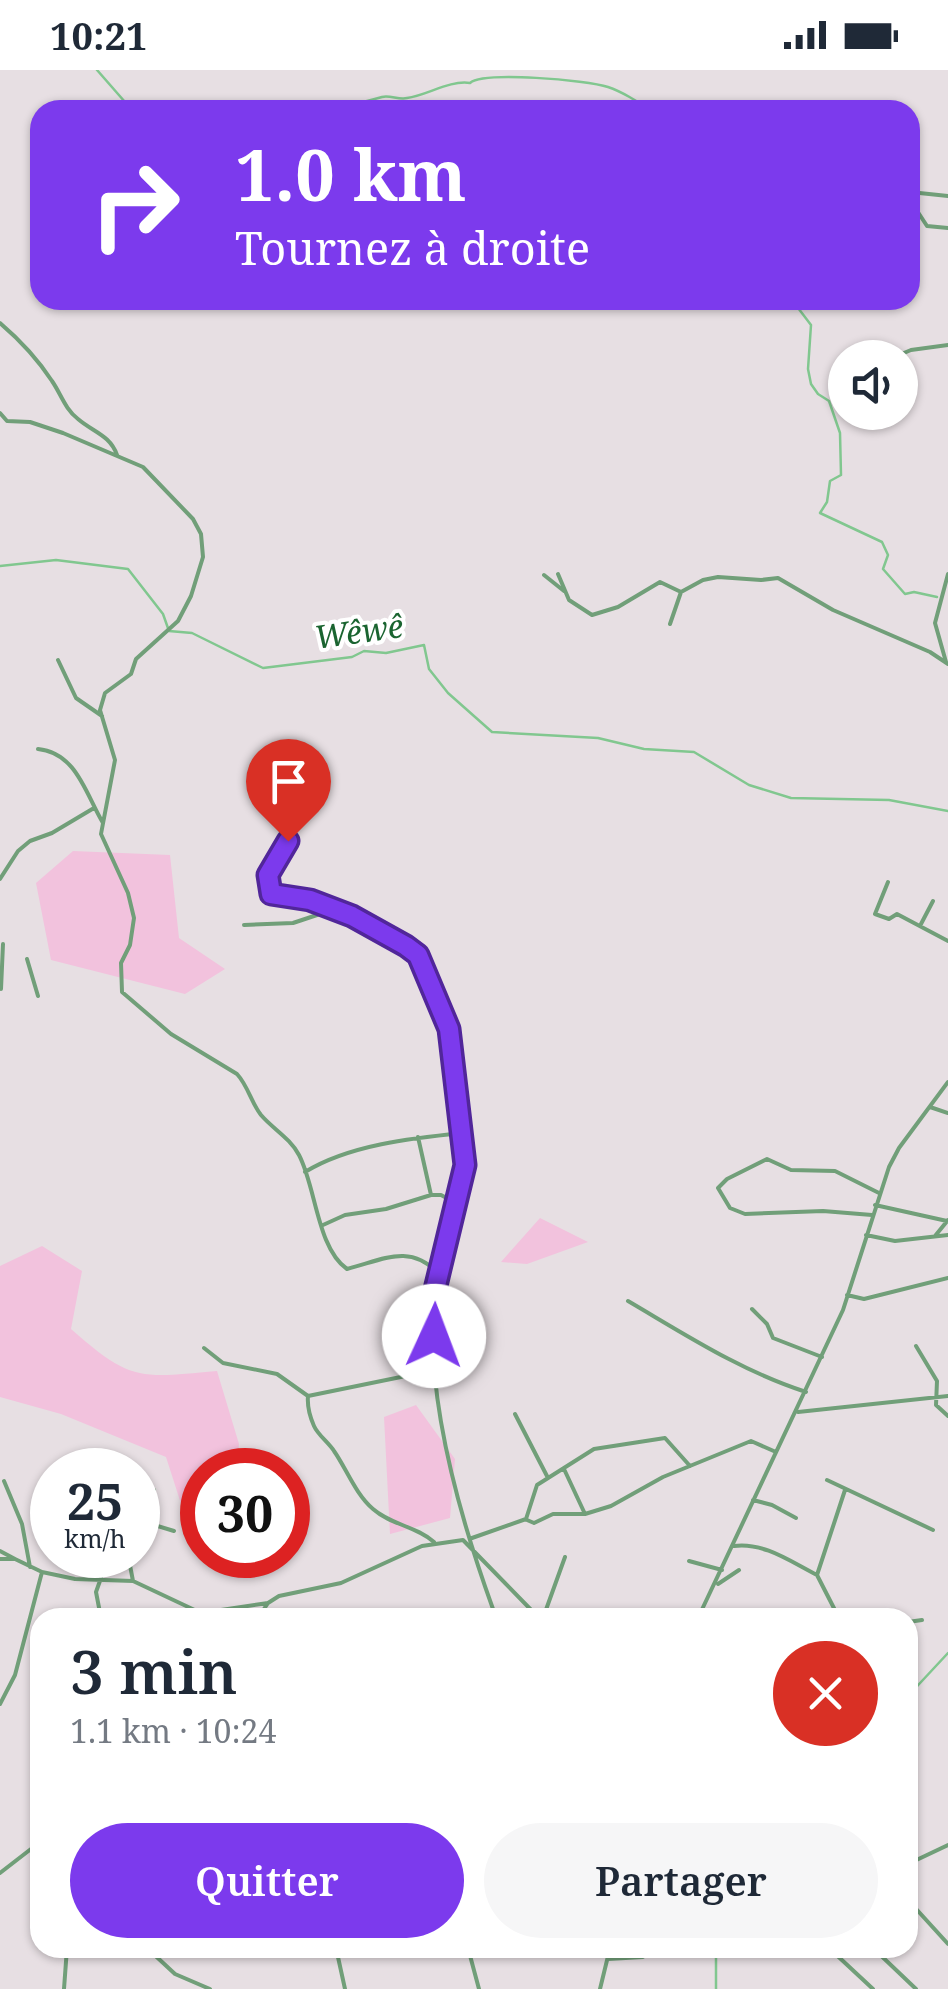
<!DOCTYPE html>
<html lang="fr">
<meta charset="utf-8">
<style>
:root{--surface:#fff;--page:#f6f6f7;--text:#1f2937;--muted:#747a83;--accent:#7c3aed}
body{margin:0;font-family:"Noto Serif",serif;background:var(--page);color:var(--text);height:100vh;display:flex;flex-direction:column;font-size:38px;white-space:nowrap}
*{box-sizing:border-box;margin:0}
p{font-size:32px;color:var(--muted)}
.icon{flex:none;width:55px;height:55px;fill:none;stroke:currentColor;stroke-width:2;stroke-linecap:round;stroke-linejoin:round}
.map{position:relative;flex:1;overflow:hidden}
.panel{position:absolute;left:30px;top:1538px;width:888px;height:350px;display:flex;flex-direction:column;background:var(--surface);border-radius:30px;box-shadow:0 2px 8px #0004}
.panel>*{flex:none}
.top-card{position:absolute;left:30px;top:30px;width:890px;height:210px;border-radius:30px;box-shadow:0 2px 8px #0004;background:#7c3aed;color:#fff;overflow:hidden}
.controls{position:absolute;left:828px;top:270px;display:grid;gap:20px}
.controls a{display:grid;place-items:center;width:90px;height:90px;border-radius:50%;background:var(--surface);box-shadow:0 2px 8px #0004;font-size:50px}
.speed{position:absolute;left:30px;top:1378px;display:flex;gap:20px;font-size:50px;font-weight:700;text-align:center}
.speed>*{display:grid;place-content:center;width:130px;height:130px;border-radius:50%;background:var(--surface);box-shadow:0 2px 8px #0004;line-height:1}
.speed small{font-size:25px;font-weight:400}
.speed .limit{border:15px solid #d22;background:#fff;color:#111}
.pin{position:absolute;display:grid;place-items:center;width:85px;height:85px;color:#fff;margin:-102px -42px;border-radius:50% 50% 50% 0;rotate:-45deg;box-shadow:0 0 10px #0007}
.pin .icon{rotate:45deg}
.me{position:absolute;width:110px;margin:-55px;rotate:2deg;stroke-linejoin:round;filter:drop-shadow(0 0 8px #0008)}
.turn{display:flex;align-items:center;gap:35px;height:210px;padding:0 40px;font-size:45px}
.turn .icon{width:130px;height:130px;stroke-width:2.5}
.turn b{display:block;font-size:70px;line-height:85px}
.round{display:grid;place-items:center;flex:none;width:105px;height:105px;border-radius:52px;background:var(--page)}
.overview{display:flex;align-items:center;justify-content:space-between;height:170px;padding:0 40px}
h1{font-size:60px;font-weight:600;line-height:75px}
.button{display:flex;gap:20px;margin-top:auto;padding:20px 40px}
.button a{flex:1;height:115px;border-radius:60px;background:var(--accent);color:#fff;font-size:40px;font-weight:600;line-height:115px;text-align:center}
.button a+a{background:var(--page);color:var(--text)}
.status{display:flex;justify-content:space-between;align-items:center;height:70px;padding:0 50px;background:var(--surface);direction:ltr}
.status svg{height:28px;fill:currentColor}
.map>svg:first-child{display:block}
.green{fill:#f2c2dd}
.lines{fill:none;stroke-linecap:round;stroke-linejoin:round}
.stream{stroke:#81c78f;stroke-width:2.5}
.minor{stroke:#719f79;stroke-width:4}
.route-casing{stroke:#51269a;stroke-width:25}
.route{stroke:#7c3aed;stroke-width:18}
.labels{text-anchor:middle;stroke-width:8;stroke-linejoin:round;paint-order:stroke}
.water-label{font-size:32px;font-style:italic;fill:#1a6430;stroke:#fff}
</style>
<div class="status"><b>10:21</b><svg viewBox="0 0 49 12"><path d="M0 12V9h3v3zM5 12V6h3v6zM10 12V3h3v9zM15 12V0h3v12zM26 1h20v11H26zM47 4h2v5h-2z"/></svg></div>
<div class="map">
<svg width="948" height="1919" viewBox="0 0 948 1919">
<rect width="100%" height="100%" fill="#e7dfe3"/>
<path class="green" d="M73 781 170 785 179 868 225 899 185 924 51 890 36 813Z
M540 1148 588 1172 527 1194 501 1192Z
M42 1176 82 1201 71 1259C131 1312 140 1308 217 1301L239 1374 236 1400H202V1470L184 1443 166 1387 61 1344 0 1327V1196Z
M416 1335 455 1389 450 1448 390 1464 384 1347Z"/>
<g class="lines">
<path class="stream" d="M97 0 132 40
M327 40C346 37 364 32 382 27 390 25 399 30 407 28 428 25 449 10 470 13 483 1 587 10 608 17 620 21 640 32 648 40
M792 230 811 255 808 299 811 314 818 324 829 331 840 363 841 405 830 411 827 432 820 443 882 472 888 485 883 499 905 524 914 522 937 527
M0 496 56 490 128 499 163 544 169 561 192 563 263 598 352 587 364 581 386 583 424 575 429 599 448 623 492 662 598 668 644 679 694 682 749 715 791 728 889 730 948 741
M908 1626 948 1583
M716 1878V1919"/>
<path class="minor" d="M910 122 948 126
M910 130 927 156 948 158
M0 253C20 270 37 288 52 311 61 324 65 339 78 349 93 362 110 365 117 385
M892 288 911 280 948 275
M0 343 7 351 30 352 63 363 143 397 193 449 201 464 203 487 191 526 178 551 136 589 131 604 105 623 100 640 115 690 101 764 128 823 134 848 130 875 121 893 122 922 171 964 237 1004C248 1016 251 1032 261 1045 273 1059 290 1068 299 1085 316 1117 317 1178 347 1199 383 1190 409 1173 438 1203 418 1305 458 1442 493 1539L492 1548
M558 504 569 530 592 545 618 537 660 512 681 522 703 510 718 507 761 510 778 508 833 540 930 582 948 594
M544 505 564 521
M670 554 681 522
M58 590 76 628 102 646
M946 592 935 553 948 504
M38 679C77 683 86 725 103 753
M287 771 268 805 271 824 310 830 369 852 417 885 449 959 465 1095 438 1203
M0 809 18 781 30 771 52 763 94 738
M888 812 875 844 889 849 897 844 948 871
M921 854 933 831
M244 855 293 853 332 840
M27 889 38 926
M1 919 3 874
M930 1037 948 1043
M418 1067 431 1125
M305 1102C349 1075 412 1068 463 1063
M875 1135 947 1151
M872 1145 823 1141 745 1144 730 1138 718 1118 727 1109 767 1089 791 1100 835 1101 879 1123
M323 1155 345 1145 386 1139 431 1125H441L454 1132
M866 1165 895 1171 948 1165
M935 1166 948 1150
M847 1225 864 1229 948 1208
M628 1231C686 1265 741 1301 806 1322
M752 1239 767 1254 773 1268 822 1287
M916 1276 937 1311 936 1335 948 1346
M204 1278 223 1293 277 1304 308 1326 435 1300
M308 1326C307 1337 310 1347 314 1356 318 1365 328 1372 334 1381 346 1398 356 1425 373 1439 391 1455 416 1456 434 1472
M798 1342 948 1326
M515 1344 548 1408
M564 1399 585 1444
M827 1410 933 1460
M4 1411 22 1454 30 1497
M753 1430 772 1435 796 1448
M144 1449 154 1420
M138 1450 174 1461
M527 1450 534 1453 553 1444H585L611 1436 663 1407 751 1371 776 1382
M472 1468 526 1449 537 1415 594 1379 665 1368 690 1396
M734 1476C764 1472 791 1492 817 1505
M0 1481 15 1489
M128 1485 133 1511
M0 1489H15L42 1502 75 1509 133 1511 201 1543 268 1533
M689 1491 722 1500
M101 1508 96 1522 101 1548
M718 1514 739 1500
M258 1548 268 1533 279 1526 341 1513 422 1476 463 1470 539 1548
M543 1548 565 1487
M698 1548 843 1240 889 1097 899 1078 948 1012
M839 1548 817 1505 845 1420
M908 1552 922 1550
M0 1634 15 1605 42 1502
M908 1794 948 1775
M0 1803 40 1772
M908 1830 948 1874
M147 1878 175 1904 210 1919
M187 1878 201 1882
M336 1878 345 1919
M468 1878 479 1919
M829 1878 873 1919
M873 1878 916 1919
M608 1889 643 1887
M64 1919 67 1878
M600 1919 610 1878"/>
</g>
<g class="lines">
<g class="route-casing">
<path id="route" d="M288 771 268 805 271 824 310 830 352 846 406 876 418 885 449 959 465 1095 432 1232 434 1266"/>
</g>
<use href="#route" class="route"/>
</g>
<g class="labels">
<g class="water-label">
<text transform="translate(359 562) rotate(-8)" y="11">Wêwê</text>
</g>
</g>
</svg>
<div class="controls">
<a><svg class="icon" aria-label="sound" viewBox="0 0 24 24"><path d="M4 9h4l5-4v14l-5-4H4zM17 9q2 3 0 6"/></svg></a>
</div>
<div class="speed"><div>25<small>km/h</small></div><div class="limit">30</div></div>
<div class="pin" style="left:288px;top:771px;background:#d93025"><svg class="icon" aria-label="arrive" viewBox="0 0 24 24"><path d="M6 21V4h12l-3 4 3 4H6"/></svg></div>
<svg class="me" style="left:434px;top:1266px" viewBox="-20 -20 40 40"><circle r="19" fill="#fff"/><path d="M0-13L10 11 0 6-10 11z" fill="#7c3aed"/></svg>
<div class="top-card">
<div class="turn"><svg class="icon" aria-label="right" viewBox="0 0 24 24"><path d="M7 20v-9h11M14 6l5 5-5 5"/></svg><div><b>1.0 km</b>Tournez à droite</div></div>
</div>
<section class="panel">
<div class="overview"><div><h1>3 min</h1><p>1.1 km · 10:24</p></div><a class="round" style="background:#d93025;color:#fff"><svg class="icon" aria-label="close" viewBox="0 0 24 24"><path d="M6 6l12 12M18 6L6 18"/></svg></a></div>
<div class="button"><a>Quitter</a><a>Partager</a></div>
</section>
</div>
